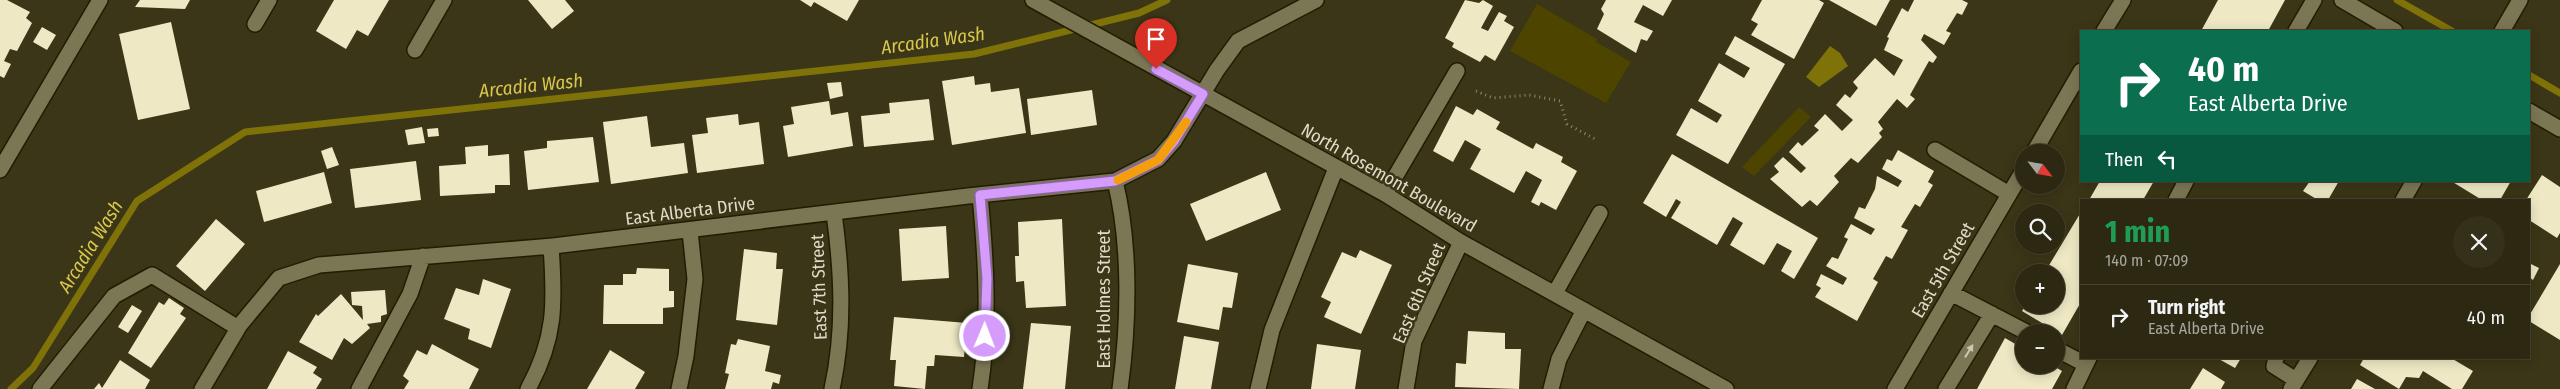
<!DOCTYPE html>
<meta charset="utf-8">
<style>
:root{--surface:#2c2811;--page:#34301a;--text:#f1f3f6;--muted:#a6a69f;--line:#484431}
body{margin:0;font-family:"Fira Sans Condensed",sans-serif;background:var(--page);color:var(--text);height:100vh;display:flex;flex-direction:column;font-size:19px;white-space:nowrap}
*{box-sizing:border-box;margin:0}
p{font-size:16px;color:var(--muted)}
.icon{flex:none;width:28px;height:28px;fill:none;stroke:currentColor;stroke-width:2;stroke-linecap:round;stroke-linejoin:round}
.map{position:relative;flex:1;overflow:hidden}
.details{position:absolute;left:2080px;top:199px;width:450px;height:160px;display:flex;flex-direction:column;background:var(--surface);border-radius:0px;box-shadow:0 2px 12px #0003,0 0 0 1px var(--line)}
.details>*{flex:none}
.hud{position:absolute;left:2080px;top:30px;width:450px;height:152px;border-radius:0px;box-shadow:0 2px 12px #0003,0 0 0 1px var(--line);background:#0b6e4f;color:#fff;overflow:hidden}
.needle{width:32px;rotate:121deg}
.buttons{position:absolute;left:2015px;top:144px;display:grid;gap:10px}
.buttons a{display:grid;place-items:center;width:50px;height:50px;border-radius:50%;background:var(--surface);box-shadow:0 2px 12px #0003,0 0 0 1px var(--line);font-size:25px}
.pin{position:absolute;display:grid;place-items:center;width:42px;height:42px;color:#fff;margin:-51px -21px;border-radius:50% 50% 50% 0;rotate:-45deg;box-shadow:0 0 5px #0007}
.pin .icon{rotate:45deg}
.me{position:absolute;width:55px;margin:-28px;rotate:1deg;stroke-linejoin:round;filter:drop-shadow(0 0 4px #0008)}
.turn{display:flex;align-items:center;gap:18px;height:105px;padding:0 25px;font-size:22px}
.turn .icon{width:65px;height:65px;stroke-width:2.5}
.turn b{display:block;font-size:35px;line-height:42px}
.then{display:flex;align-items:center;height:48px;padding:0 25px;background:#0003;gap:10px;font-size:19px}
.round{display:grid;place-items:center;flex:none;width:52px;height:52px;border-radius:26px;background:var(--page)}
.head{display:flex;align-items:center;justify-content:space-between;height:85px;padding:0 25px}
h1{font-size:30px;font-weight:700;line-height:38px;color:#1e9e55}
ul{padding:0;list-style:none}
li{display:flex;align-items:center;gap:15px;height:65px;padding:0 25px;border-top:1px solid var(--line)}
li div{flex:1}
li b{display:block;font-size:19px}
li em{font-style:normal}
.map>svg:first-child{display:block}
.green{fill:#4d4400}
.forest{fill:#7f7208}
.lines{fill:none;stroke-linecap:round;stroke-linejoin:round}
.stream{stroke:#7f7208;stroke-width:7}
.building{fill:#eee9c4}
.minor-casing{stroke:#221d00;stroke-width:18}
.path{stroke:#8d8971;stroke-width:3;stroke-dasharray:1 4;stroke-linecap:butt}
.minor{stroke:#7b7755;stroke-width:15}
.oneway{fill:#cac8b2}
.route-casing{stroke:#8a65a3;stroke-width:12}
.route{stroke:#d59cfb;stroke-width:9}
.slow{stroke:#f59e0b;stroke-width:9}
.labels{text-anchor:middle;stroke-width:5;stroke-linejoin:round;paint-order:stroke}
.street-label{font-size:18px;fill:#dedcc9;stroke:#3b3617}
.water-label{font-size:19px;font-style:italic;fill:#d9c74c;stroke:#3b3617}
</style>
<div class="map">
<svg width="2560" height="389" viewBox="0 0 2560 389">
<rect width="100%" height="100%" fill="#3b3617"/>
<path class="green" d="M1537 4 1597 39 1596 42 1631 62 1606 103 1510 51Z
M1799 107 1811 117 1754 176 1742 167Z"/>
<path class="forest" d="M1830 46 1840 53 1848 66 1819 87 1806 77Z"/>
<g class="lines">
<path class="stream" d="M2397 0 2452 31
M2529 75 2560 93
M11 389 33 368 137 201 245 132 974 54 1139 13 1167 0"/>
</g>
<path class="building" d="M0 0H7L30 12 26 18 32 23 17 51 10 49 4 61 11 64 4 78 0 76Z
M140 0H190L185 9 135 7Z
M334 0H389L368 36 357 30 346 49 316 31Z
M528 0H565L574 11 552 29Z
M800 0H859L847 21 814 2 811 7Z
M1465 0 1479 3 1483 0 1493 6 1481 28 1488 31 1499 12 1507 16 1504 21 1514 27 1495 61 1485 55 1480 62 1452 47 1454 43 1445 38Z
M1606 0H1672L1663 16 1643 5 1634 22 1653 31 1647 41 1641 39 1636 53 1597 29 1604 14 1601 9Z
M1762 0H1819L1824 3 1794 59 1751 35 1758 24 1751 20Z
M1829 0H1890L1876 26Z
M1914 0H1962L1968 3 1962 15 1957 13 1946 31 1951 33 1944 45 1924 34 1921 40 1937 57 1933 63 1929 61 1910 95 1915 99 1907 108 1897 99 1878 122 1883 129 1879 133 1882 137 1858 163 1851 158 1834 176 1839 182 1817 206 1810 200 1802 207 1770 179 1779 172 1774 166 1783 157 1801 173 1806 168 1789 152 1798 142 1802 146 1819 130 1814 126 1825 114 1842 131 1853 120 1836 105 1845 94 1850 98 1858 88 1853 82 1875 58 1894 76 1903 60 1884 50 1889 38 1887 37 1902 8 1908 12Z
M2218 0H2285L2268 31H2201Z
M171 22 190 109 138 120 119 34Z
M42 27 56 35 47 50 33 42Z
M1735 36 1785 64 1728 164 1676 135 1691 108 1717 123 1722 115 1698 101 1719 63 1744 78 1750 68 1725 54Z
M974 76 975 85 990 83 991 92 1019 88 1026 133 952 145 942 81Z
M841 82 843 96 830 99 827 83Z
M1092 90 1097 125 1031 135 1027 99Z
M929 99 934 140 864 147 861 116 890 113 889 103Z
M829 101 831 115 848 112 853 146 788 157 783 126 794 124 791 107Z
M1456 106 1473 115 1477 109 1500 122 1496 129 1533 149 1536 143 1563 157 1561 162 1577 171 1556 210 1541 202 1539 206 1531 202 1542 180 1526 171 1514 193 1470 169 1481 149 1465 140 1453 162 1433 151Z
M738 114 739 125 759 122 764 164 697 173 692 135 708 133 706 118Z
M647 116 651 147 684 143 688 173 611 184 603 122Z
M422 127 425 143 408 145 405 130Z
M438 128 439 136 428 137 427 129Z
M593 137 599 182 528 190 524 151 547 148V141Z
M488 145V156L509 154 510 185H495V193L440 196 439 166 466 164 465 147Z
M332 147 339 165 327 169 321 151Z
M1898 150 1934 171 1928 182 1933 185 1920 207 1915 204 1901 227 1908 230 1892 259 1886 256 1873 279 1878 282 1857 321 1815 297 1821 288 1816 285 1821 274 1843 285 1847 278 1826 266 1832 257 1838 259 1848 239 1844 237 1851 224 1871 235 1875 229 1854 218 1859 207 1865 209 1875 189 1877 176 1898 187 1902 181 1882 169 1887 159 1892 161Z
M1672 154 1818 238 1794 279 1781 271 1792 251 1777 243 1764 265 1730 245 1743 223 1733 217 1717 245 1671 218 1681 202 1676 199 1666 217 1643 203Z
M416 161 421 200 355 208 350 169Z
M324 172 332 203 264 222 256 191Z
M1266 172 1281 210 1206 241 1190 204Z
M2542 175 2560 187V233L2557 238 2529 220V200H2526Z
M2100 181H2154L2143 200H2089Z
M2310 181H2339L2328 200H2318L2303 191Z
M2451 181H2511L2500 200H2482Z
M2081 212V302L2062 335 2022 311 2026 305H2056V272H2045Z
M216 219 245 244 205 291 176 266Z
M1062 219 1066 306 1026 308 1024 281 1016 282 1015 256H1019L1018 222Z
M946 226 949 278 902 281 899 229Z
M744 249 777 253 776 269H783L777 325 736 320Z
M1360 250 1392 265 1361 334 1324 317 1331 302 1321 297 1342 252 1356 258Z
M2529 263 2539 268 2533 280 2529 277Z
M1188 264 1238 273 1232 308 1223 307 1219 330 1177 322Z
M2560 264V340L2529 321V316Z
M637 268 669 269V291H674V307L663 308V324H603L604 285H623V274H636Z
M483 279 511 289 491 348 468 339 470 329 444 319 456 288 479 295Z
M385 290 387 314 381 316V322L367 324 370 328 352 344 344 338 332 360 299 342 316 314 318 316 341 294 363 320 362 306 352 305 351 292Z
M169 298 184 308 180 314 186 318 151 368 128 353 159 302 164 305Z
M132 305 142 311 128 333 118 327Z
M894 317 967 323 964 357 935 355 934 366H927L925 389 894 386 896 360H890Z
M1031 323 1071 326 1065 389H1023Z
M1468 331 1505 333V349H1521L1519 389 1455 387 1456 363 1466 364Z
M1184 336 1219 342 1211 389H1175Z
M2005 338 2024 349V365H2052L2062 371 2052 389H1977Z
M738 339 770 346 765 371 781 375 779 384 773 382 771 389H725L729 374 725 373 731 344 736 345Z
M432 344 479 369 469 389H404L409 381 403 376 417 350 427 355Z
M1317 344 1361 350 1355 389H1311Z
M610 350 645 372 635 389H587Z
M288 351 317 367 313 373 322 379 316 389H267Z
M2217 358H2241L2235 368Z
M2364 358H2451L2473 371 2462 389H2452L2423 371 2419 378 2406 377 2399 389 2360 365Z
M120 360 150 380 145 389H94L99 383 102 388Z
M2203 368 2225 382 2221 389H2190Z
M2357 379 2375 389H2351Z"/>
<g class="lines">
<g class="minor-casing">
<path id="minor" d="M1033 0 1385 194 1461 242 1726 389
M2342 0 2395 31
M255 24 269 0
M2104 31 2123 0
M2296 31 2314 0
M2502 31 2520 0
M415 50 444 0
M2529 111 2560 129
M1935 150 2009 194
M2034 152 2081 71
M0 170 100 0
M1115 181C1131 245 1129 324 1120 389
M1385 194 1457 71
M2176 200 2186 181
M2403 200 2414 181
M1555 293 1600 213
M1951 293 2026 332
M2056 349 2085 364
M2276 358 2274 366 2296 380
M40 389 114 296 152 275 238 328
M202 389 240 325 279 278 319 265 553 246 968 196 1115 181 1158 159 1174 141 1217 70 1238 41 1316 0
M359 389 410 294 423 256
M528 389C556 338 555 303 551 246
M679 389 686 356 695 279 690 231
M832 389C845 329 842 273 834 213
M980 389C990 324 986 260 980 195
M1258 389 1272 330 1336 168
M1406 389 1414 341 1461 242
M1551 389 1559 359 1584 310
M1895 389 2024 169
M1946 389 1992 314
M2074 389 2089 358
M2291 389 2310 358"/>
</g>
<path class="path" d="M1476 91 1493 98 1529 95 1560 101 1567 124 1597 140"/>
<use href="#minor" class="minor"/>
</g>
<defs><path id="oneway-solid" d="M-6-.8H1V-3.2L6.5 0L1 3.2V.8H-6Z" transform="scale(1.25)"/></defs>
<use class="oneway" href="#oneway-solid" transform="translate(1969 351) rotate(-58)"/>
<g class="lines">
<g class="route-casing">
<path id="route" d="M985 336 987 278 980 195 1115 181 1158 160 1174 141 1203 94 1156 69"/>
</g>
<use href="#route" class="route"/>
<path class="slow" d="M1118 180 1158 160 1186 122"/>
</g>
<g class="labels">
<g class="street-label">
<text transform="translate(1389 178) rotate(30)" y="6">North Rosemont Boulevard</text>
<text transform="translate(690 211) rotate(-7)" y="6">East Alberta Drive</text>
<text transform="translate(1943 270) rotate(-60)" y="6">East 5th Street</text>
<text transform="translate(819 287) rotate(-92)" y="6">East 7th Street</text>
<text transform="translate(1419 293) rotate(-67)" y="6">East 6th Street</text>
<text transform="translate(1104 299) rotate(-90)" y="6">East Holmes Street</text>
</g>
<g class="water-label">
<text transform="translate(933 40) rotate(-8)" y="7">Arcadia Wash</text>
<text transform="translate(531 85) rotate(-6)" y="7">Arcadia Wash</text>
<text transform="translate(90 246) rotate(-58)" y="7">Arcadia Wash</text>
</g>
</g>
</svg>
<div class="buttons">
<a><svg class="needle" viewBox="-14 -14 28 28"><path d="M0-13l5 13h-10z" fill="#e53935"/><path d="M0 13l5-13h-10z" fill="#a6a69f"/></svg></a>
<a><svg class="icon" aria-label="search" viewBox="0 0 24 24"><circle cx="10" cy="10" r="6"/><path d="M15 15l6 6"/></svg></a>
<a>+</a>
<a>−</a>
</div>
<div class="pin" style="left:1156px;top:69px;background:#d93025"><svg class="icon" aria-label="arrive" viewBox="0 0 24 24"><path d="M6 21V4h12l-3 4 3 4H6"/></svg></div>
<svg class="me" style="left:985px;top:336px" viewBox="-20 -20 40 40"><circle r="17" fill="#d59cfb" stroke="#fff" stroke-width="3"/><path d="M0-11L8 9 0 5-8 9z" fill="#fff"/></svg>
<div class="hud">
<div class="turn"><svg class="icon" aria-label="right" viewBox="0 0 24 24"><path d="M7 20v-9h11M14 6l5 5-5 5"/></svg><div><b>40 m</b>East Alberta Drive</div></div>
<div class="then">Then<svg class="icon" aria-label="left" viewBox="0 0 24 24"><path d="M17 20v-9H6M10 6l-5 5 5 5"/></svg></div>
</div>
<section class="details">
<div class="head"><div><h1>1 min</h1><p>140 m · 07:09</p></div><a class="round"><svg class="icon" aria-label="close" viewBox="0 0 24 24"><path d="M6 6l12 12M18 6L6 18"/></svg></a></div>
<ul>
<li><svg class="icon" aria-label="right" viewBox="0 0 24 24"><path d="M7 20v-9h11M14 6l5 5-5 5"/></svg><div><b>Turn right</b><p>East Alberta Drive</p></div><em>40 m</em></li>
</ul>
</section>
</div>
